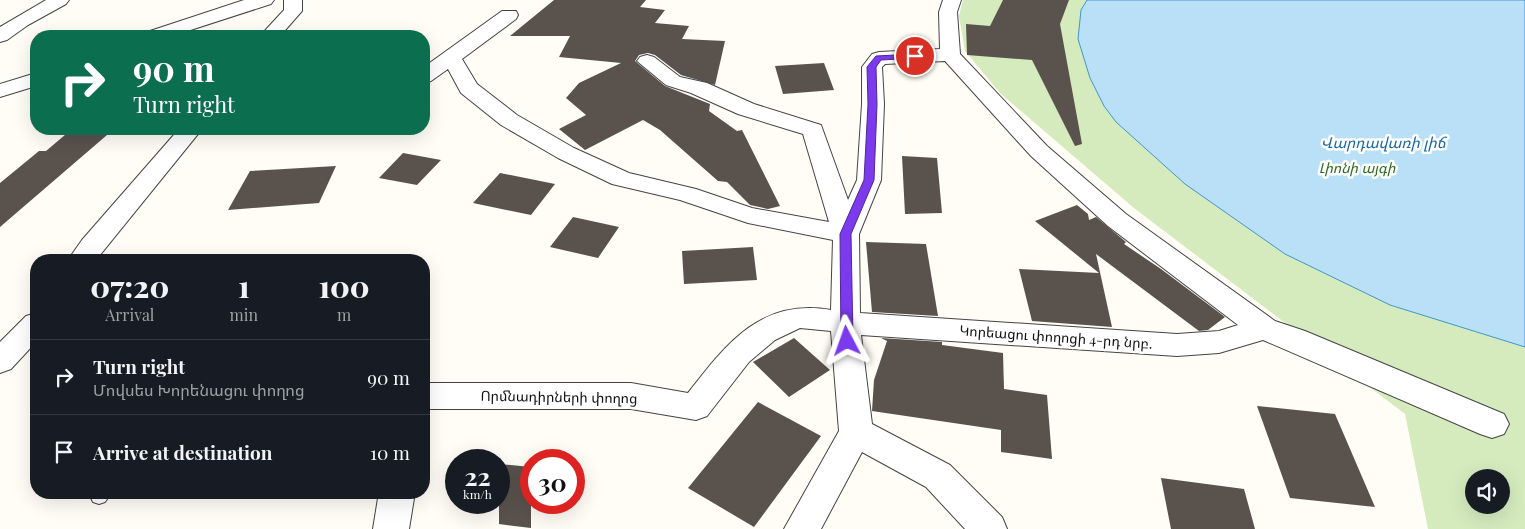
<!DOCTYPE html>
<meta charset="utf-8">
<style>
:root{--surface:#171b24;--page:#20242c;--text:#f1f3f6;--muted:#9ea1a6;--line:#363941}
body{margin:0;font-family:"Playfair Display","Noto Sans Armenian",serif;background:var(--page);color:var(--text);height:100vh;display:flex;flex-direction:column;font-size:19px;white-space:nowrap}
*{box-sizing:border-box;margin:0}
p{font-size:16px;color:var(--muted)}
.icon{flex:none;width:28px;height:28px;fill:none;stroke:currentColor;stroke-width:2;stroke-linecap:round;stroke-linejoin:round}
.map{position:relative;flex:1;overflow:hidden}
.drawer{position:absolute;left:30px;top:254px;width:400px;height:245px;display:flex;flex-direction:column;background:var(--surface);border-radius:20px;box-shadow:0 5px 20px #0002}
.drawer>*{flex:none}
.top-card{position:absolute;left:30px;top:30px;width:400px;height:105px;border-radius:20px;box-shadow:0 5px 20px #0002;background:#0b6e4f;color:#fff;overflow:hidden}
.controls{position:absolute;left:1465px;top:469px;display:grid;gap:10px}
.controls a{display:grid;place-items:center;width:45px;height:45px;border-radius:50%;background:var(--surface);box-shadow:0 5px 20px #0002;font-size:25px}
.speed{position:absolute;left:445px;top:449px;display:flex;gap:10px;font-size:25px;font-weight:700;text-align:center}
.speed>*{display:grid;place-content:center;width:65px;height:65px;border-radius:50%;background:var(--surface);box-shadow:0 5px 20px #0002;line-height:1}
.speed small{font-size:12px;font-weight:400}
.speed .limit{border:8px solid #d22;background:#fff;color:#111}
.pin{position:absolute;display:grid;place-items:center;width:42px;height:42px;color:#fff;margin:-21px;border:2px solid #fff;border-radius:50%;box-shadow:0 1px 5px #0007}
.me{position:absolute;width:55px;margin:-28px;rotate:356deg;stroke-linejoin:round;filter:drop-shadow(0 0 4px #0008)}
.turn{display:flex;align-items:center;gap:18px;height:105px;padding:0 20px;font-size:22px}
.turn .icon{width:65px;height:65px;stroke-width:2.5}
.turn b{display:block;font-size:35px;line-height:42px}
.eta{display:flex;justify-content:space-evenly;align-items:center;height:85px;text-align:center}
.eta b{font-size:30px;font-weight:800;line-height:35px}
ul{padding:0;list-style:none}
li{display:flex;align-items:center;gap:15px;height:75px;padding:0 20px;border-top:1px solid var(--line)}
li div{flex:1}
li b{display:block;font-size:19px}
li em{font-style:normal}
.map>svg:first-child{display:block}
.green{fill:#d5ebbd;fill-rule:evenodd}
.water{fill:#b9e0f7;stroke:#3f96cf}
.building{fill:#5a524d}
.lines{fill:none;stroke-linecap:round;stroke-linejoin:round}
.service-casing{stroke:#444;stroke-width:2}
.minor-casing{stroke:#444;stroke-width:2}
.service{fill:#fff;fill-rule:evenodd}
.minor{fill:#fff;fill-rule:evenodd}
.route{fill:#7c3aed;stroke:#51269a}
.labels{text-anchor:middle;stroke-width:5;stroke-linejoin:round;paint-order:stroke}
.park-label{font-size:14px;font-style:italic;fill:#2f6b1f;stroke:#fff}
.street-label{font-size:14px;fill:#111;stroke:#fff}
.water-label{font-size:15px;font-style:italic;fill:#1768a6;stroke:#fff}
</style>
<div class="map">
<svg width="1525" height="529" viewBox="0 0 1525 529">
<rect width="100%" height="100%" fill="#fffdf5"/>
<path class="green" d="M963 0H1525V529H1428L1405 414 1134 208 1001 94 965 51 959 16ZM1474 478H1501V505H1474Z"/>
<path class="water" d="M1087 0H1525V347L1390 305 1285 254 1185 184 1116 122 1104 106 1090 78 1078 39 1081 10Z"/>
<path class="building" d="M554 0H646L640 7 665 10 655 23 689 26 682 39 725 41 715 85 681 75 655 55 648 53 639 55 635 61 665 86 710 104 709 111 737 131 742 130 780 206 768 209 750 205 727 182 718 181 660 130 643 120 585 150 559 129 586 115 566 98 579 83 621 63 559 57 570 36H510Z
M1003 0H1069L1060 24 1082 144 1075 146 1032 60 967 55 966 24 990 26Z
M824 63 834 90 783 94 775 66Z
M72 129H114L0 227V183L39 151H46Z
M403 153 441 160 417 185 379 178Z
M902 156 937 158 942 213 905 214Z
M336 166 319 203 228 210 250 171Z
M500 173 555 184 531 215 473 203Z
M1077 205 1088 214 1089 220 1096 217 1126 242 1124 244 1161 269 1225 317 1208 330 1199 331 1096 254 1112 327 1032 321 1019 269 1099 273 1035 221Z
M573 217 619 227 598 258 550 247Z
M866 242 926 244 938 316 872 312Z
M753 247 757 280 684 284 682 251Z
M794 338 830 370 789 397 753 362Z
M881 338 942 342V345L1003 353 1004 389 1047 395 1052 459 1001 452V430L872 411 874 380 887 341Z
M758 402 821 436 754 527 688 488Z
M1257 406 1335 414 1375 507 1290 498Z
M499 464 531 467V528L499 524Z
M1161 478 1244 489 1255 529H1171Z"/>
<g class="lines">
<g class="service-casing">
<path id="service" d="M92 492H112L105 502 99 504 93 502 90 496Z"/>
</g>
<g class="minor-casing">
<path id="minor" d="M46 0H69L66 4 28 25 7 40 0 42V27Z
M244 0H274L271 4 172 36H144L147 32Z
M284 0H302V11L280 36H260L284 10Z
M943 0H961L957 12 960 54 1047 146 1126 214 1275 321 1305 331 1504 414 1509 424 1504 434 1492 438 1480 434 1263 340 1219 353 1177 356 861 335 872 424 950 465 1002 517 1007 529H965L926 487 862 452 821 529H784L839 431 831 331 800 328 775 340 749 362 707 416 696 420 631 409H424V383H631L688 393C727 343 761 298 831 310L833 240 748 223 680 200 612 184 558 158 501 125 461 93 448 69 431 81 424 83V67L502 11H516L518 15 516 19 462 59 477 84 517 115 574 148 629 173 696 189 752 208 829 222 803 134 738 114 691 93 666 85 637 61 640 57 647 55 654 57 680 77 707 83 754 104 821 125 848 200 857 180 862 104V67L872 54 879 52 940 49 939 12ZM945 61 1031 156 1108 226 1238 325 1219 331 1177 334 860 313 859 234 881 180 884 104 882 67 885 64Z
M36 73V86L0 97V84Z
M179 129H202L96 260H68L82 240Z
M36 313V342L11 369 0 373V342L26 316Z
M379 492H415L409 529H373Z"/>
</g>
<use href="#service" class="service"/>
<use href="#minor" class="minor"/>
</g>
<path class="route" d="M915 54 919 56 918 58 881 60 876 67 877 104 874 180 851 234 853 341 847 346 841 341 840 234 864 180 868 104 867 67 876 56Z"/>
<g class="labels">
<g class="park-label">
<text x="1357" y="173">Լիոնի այգի</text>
</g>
<g class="street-label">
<text transform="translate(1056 337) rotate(4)" y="5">Կորեացու փողոցի 4-րդ նրբ.</text>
<text transform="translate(559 397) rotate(1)" y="5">Որմնադիրների փողոց</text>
</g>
<g class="water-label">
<text x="1383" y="148">Վարդավառի լիճ</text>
</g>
</g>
</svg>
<div class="controls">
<a><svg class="icon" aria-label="sound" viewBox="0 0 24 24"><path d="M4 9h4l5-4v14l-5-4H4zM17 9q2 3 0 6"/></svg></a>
</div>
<div class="speed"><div>22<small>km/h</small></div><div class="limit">30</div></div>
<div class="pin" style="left:915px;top:56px;background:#d93025"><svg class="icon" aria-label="arrive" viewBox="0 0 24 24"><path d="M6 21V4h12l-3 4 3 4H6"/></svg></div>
<svg class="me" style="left:847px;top:341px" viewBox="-20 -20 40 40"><path d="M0-17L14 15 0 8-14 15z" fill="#7c3aed" stroke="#fff" stroke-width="4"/></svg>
<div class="top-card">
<div class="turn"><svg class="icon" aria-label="right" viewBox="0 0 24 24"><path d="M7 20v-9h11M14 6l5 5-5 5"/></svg><div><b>90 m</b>Turn right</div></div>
</div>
<section class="drawer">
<div class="eta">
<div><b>07:20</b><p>Arrival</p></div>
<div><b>1</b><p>min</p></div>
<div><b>100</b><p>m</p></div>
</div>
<ul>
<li><svg class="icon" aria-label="right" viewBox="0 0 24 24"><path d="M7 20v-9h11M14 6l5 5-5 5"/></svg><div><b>Turn right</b><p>Մովսես Խորենացու փողոց</p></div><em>90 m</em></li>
<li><svg class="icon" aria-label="arrive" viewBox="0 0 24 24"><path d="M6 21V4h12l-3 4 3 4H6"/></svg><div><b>Arrive at destination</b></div><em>10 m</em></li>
</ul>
</section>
</div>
